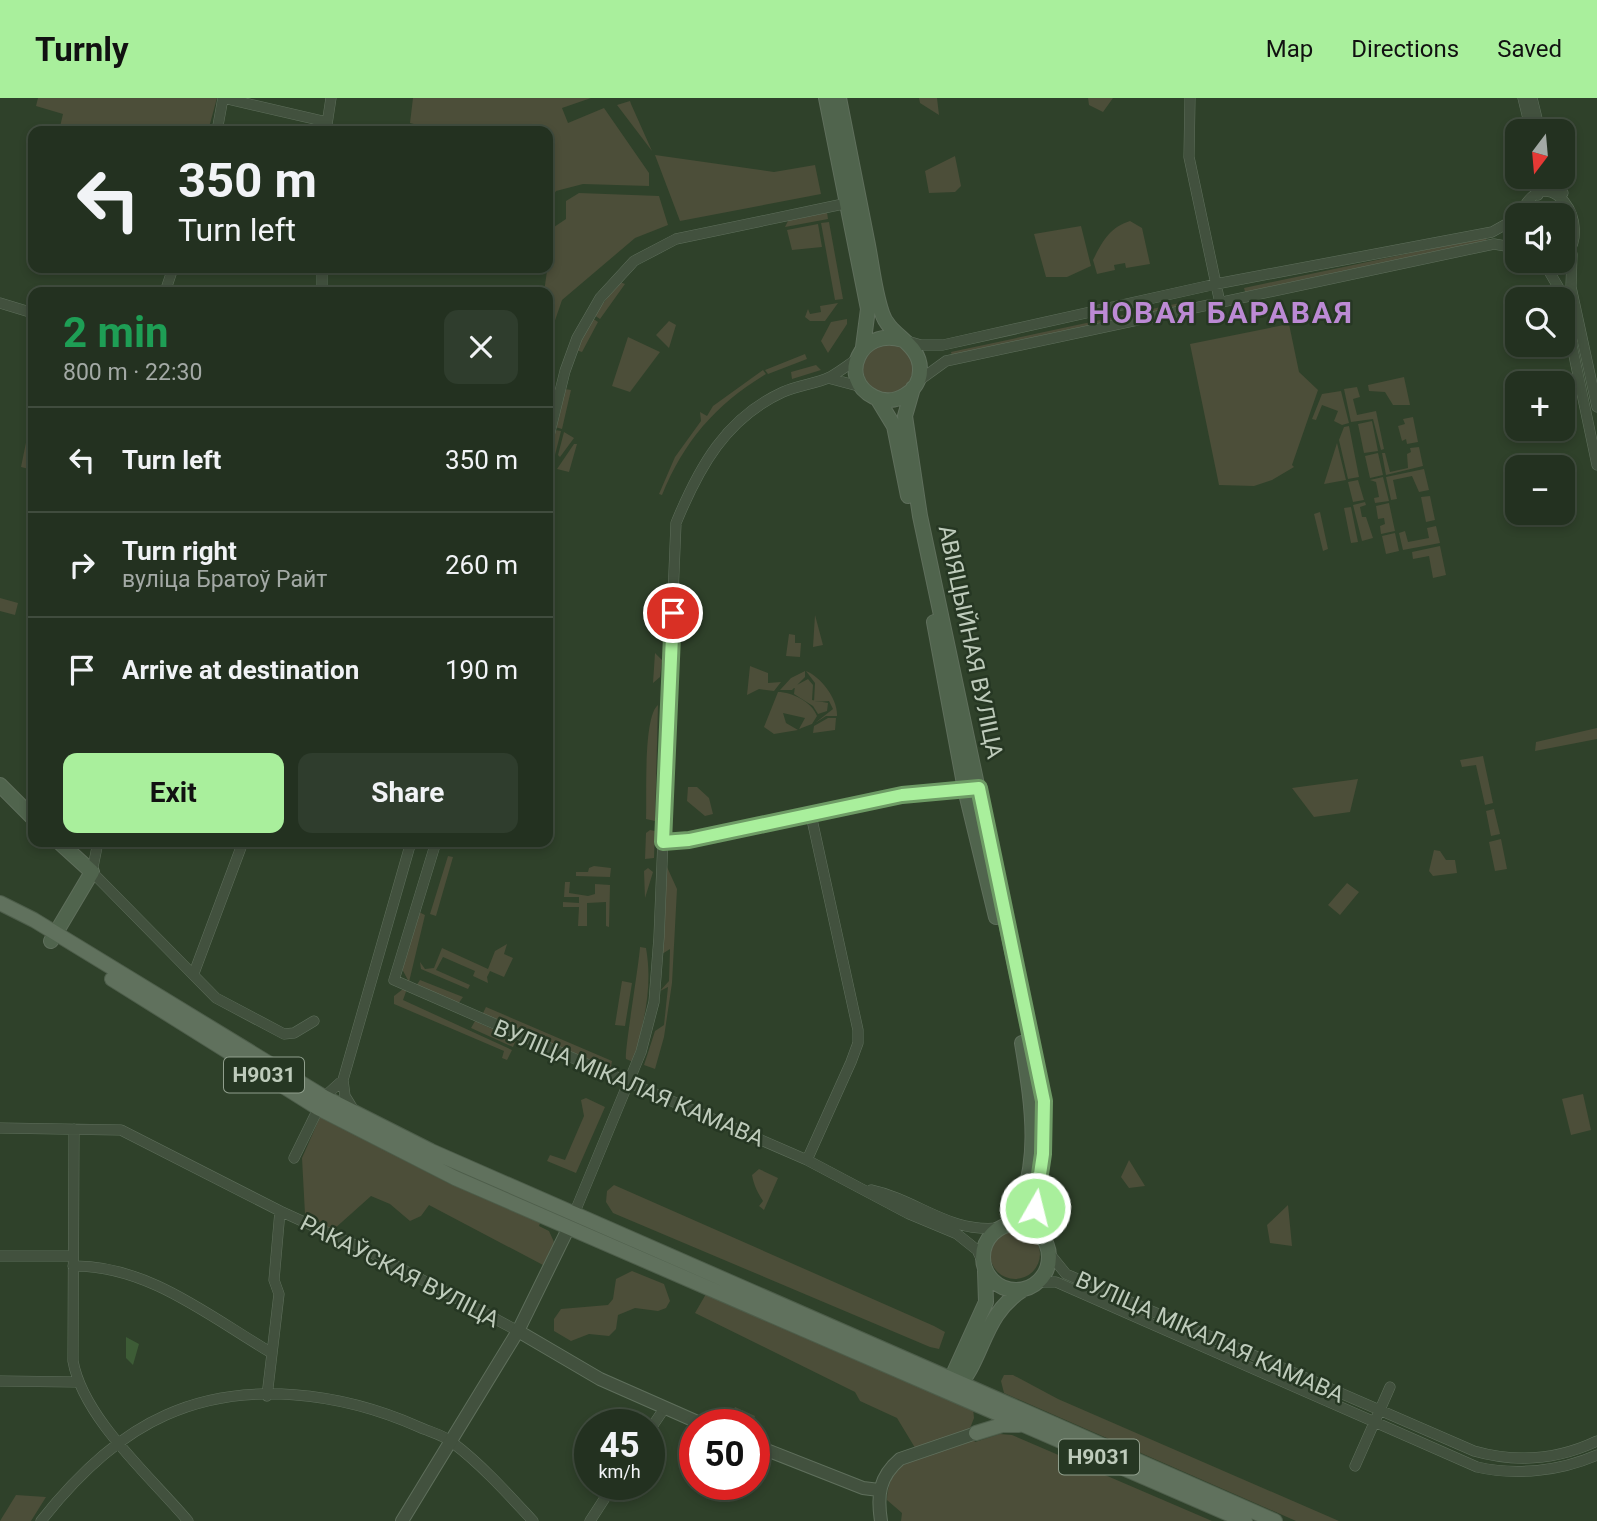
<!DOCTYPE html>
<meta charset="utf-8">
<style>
:root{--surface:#233120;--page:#2f3d2d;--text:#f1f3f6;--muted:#a3a9a5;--line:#404c3e;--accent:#a9ef9c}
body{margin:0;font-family:Roboto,sans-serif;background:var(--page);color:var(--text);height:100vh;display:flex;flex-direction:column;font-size:26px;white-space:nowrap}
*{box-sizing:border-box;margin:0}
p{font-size:23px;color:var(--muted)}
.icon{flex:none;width:38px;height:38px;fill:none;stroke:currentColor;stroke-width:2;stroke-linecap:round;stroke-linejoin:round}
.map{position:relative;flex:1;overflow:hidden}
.panel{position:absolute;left:28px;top:189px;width:525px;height:560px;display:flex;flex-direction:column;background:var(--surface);border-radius:14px;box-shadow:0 4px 10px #0003,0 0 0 2px var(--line)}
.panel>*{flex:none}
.top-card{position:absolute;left:28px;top:28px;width:525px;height:147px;border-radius:14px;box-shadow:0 4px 10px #0003,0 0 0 2px var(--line);background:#233120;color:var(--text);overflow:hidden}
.needle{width:46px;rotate:196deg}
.buttons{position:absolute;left:1505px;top:21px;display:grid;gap:14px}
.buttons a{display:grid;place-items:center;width:70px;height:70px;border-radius:14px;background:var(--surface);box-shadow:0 4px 10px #0003,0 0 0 2px var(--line);font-size:35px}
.speed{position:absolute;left:574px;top:1311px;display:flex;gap:14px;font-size:35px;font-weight:700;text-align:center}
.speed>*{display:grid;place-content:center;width:91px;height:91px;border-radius:50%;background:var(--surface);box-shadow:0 4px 10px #0003,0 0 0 2px var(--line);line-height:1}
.speed small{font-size:18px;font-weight:400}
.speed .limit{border:10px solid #d22;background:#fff;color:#111}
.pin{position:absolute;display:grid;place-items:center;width:60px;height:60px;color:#fff;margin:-30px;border:4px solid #fff;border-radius:50%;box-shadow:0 2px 7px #0007}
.me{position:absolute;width:77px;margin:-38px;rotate:8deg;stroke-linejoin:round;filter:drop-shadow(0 0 5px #0008)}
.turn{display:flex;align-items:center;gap:24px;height:147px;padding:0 35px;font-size:32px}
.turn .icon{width:91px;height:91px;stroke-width:2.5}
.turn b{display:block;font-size:49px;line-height:60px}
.round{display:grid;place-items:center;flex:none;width:74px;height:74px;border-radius:14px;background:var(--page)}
.headline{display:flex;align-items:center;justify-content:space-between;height:119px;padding:0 35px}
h1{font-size:42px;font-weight:700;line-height:52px;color:#1e9e55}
.action{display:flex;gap:14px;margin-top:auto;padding:14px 35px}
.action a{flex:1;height:80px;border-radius:14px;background:var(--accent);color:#111;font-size:28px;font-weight:700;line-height:80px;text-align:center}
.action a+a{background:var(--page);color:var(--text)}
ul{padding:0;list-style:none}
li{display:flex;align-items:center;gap:21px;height:105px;padding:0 35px;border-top:2px solid var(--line)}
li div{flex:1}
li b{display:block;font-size:26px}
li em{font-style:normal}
header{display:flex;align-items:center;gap:42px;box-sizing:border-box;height:98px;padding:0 35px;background:var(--accent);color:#111}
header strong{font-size:33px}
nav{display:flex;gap:38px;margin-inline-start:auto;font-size:24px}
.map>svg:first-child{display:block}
.green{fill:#4c4e39}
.water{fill:#3d5c36}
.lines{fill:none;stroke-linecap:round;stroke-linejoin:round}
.minor-casing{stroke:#5f6f5c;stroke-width:11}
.tertiary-casing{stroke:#5f6f5c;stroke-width:14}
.secondary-casing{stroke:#5f6f5c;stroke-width:16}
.primary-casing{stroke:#4e5e4b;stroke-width:16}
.minor{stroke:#42513e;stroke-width:10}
.tertiary{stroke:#42513e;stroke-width:12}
.secondary{stroke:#50644d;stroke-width:14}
.primary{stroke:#60715d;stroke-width:14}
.route-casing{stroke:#6e9b65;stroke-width:18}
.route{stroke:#a9ef9c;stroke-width:12}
.labels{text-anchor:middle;stroke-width:5;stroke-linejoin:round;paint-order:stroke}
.shield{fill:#263723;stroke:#909f8d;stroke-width:2}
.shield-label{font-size:21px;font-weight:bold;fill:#becbbb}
.street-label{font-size:23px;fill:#becbbb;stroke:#263723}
.district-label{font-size:30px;font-weight:bold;letter-spacing:2px;fill:#bc8ad4;stroke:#263723}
</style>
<header>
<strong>Turnly</strong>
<nav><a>Map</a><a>Directions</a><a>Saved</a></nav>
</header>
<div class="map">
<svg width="1597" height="1423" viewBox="0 0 1597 1423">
<rect width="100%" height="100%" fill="#2f412a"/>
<path class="green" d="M38 0H217L208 33H59L63 16 36 8Z
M413 0H591L562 10 568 25 604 10 649 75V88L583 86 556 93 548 106V33H440L410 25Z
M919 0H937L939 17 920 5Z
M1088 0H1113L1103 14 1089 7Z
M630 3 631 6 652 53 617 7Z
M655 57 774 74 815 67 821 96 680 123Z
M955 58 961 88 955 94 929 95 925 73Z
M579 95 659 98 668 127 635 140 562 202 548 243V194H544L549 159 548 133 566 121V103Z
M1555 103C1580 109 1585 137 1563 150V117H1531L1539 107Z
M827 114 828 121 785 129 789 121Z
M1130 123 1142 130 1150 166 1126 170 1125 165 1114 167 1115 172 1097 176 1093 162C1102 144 1110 129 1130 123Z
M829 124 843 201 835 202 821 125Z
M818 126 822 149 792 152 787 132Z
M1081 128 1091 168 1067 179H1046L1034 136Z
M1486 139 1487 145 1246 197 1244 190Z
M620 184 625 186 600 221 594 217Z
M1194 202 1195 206 952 258 951 254Z
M838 205 825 223H810L805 219 808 211 810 216 821 214 820 208Z
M592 220 598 224 582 254 576 252Z
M847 221V226L828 255 821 243 831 224Z
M669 223 676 227 669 250 656 237Z
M1289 226 1299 274 1318 292 1292 367 1294 369 1272 382 1254 388 1219 387 1190 246Z
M628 239 660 254 630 294 612 288Z
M863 270a25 25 0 1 1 50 0a25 25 0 1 1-50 0Z
M805 256 807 261 768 276 765 272Z
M816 267 821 272 792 281 791 274Z
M763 272 766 276C716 306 684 343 662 397L659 396 675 359 701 323 700 314 707 318 713 308Z
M1404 279 1410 307H1393L1385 294 1369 293 1368 287Z
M1357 289 1360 299 1353 301 1357 317 1376 313 1384 351 1381 352 1373 321 1351 324 1344 291Z
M565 291 571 292 562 331 555 329Z
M1341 293 1349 325 1342 327 1334 323 1338 313 1322 307 1316 322 1312 321 1322 296Z
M1413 319 1418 344 1407 346 1406 341 1402 343 1398 328 1405 326 1403 321Z
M31 320 33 321V372L21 369Z
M1372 323 1378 353 1364 355 1358 326Z
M1349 328 1359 379 1348 381 1339 342 1344 329Z
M555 332 561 333 552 369 548 368Z
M564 334 574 340 560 359 558 357Z
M1337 345 1346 382 1324 386Z
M574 346H577L569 374 557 371Z
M1419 349 1423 368 1386 377 1382 355H1385L1390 374 1408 370 1407 356 1411 354 1410 350Z
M1378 355 1383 377 1370 380 1365 358Z
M1424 371 1429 392 1419 394 1412 378 1393 382 1397 401 1391 402 1386 379Z
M1383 379 1389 403 1375 405 1374 400 1379 399 1376 384 1370 382Z
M1358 382 1364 402 1353 404 1348 384Z
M1430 398 1435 422 1426 424 1421 399Z
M1365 404 1366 407 1360 409 1362 419H1366L1373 440 1362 443 1353 407Z
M1389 405 1395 433 1381 436 1380 428 1385 426 1384 420 1378 421 1376 408Z
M1351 409 1358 444 1351 445 1344 410Z
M1320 414 1328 451 1323 453 1314 416Z
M1436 428 1440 445 1403 452 1399 435 1405 433 1408 444 1429 440 1427 430Z
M1395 435 1399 453 1386 456 1382 438Z
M1440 448 1446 477 1433 480 1429 458 1413 461 1412 454Z
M0 500 18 505 15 517 0 513Z
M815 517 823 547 813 549Z
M789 536 795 537V545H801L800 559 786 558Z
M655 555 662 562 660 579 653 585Z
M750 568 768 575V585L781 584 774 593 759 591 747 597Z
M805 573V579L792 592H780L791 580Z
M806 573C821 579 838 601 837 618H826L815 625 833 611 829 603 814 604 815 585Z
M808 581 813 587 812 602 828 605 827 613 818 616 813 608 794 596 795 588Z
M778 594C792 594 812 604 817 618L812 626 799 631 805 620 783 615 786 625 798 632 774 636 764 629Z
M658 607 655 723 646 721C647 698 643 619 658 607Z
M828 620H836L835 632 813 635 814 628Z
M1597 630V641L1535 653 1536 644Z
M1483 658 1493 705 1485 707 1476 667 1462 669 1460 662Z
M1358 681 1350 714 1314 719 1292 690Z
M688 689H697L709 700 713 716 705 718 687 703Z
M1494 711 1500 736 1491 738 1486 713Z
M650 732 655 733 654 760 645 761 646 735Z
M1501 741 1507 771 1495 773 1489 744Z
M1434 752 1440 753 1446 762H1455L1457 775 1433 778 1429 773Z
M448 758 453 759 436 818 430 816Z
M594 768 611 770 610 779 576 778V774H588L589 770Z
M667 769 677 791 672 885 664 939 655 971 644 967 655 933 664 927 668 889 660 893 669 883 670 851 662 856 664 771Z
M648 770 653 774 645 800 644 773Z
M565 784H570L569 795 588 798 595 796V786L610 787 609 829 606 828V804L587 805V828H578L579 809H563V804L579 805V799H564Z
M1347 785 1359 794 1340 817 1328 807Z
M419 814 425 817 409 884 402 871Z
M507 846 504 856 513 860 504 879 490 873 487 879 488 885 473 878 475 873 443 859 436 872 470 887 468 891 421 871 420 864 425 871 434 870 442 850 488 871 495 853Z
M640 849 646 850C653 889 644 925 633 964L626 961C624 955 639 867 640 849Z
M420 882 463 899 458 906 416 888Z
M622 883 632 885 625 928 615 927Z
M403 891H407L403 902 512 952 507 962 502 960 504 953 394 906V898Z
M486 909 612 963 610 974 481 919Z
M475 923 516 942 513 949 471 930Z
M1583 996 1591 1032 1571 1037 1562 1001Z
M586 1000 605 1009 576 1075 547 1063 550 1057 565 1062 584 1018 581 1002Z
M320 1019 448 1085 540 1125 539 1128 549 1133 554 1144 543 1167 429 1107 421 1118 410 1123 390 1106 371 1098 333 1132 305 1116 302 1060Z
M1129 1062 1145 1088 1129 1090 1121 1079Z
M759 1071 778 1080 764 1112 759 1108 763 1103C758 1095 754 1088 752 1077Z
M614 1087 934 1228 945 1234 939 1251 930 1249 613 1115 606 1104 607 1093Z
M1288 1107 1292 1148 1270 1145 1267 1127Z
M990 1156a25 25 0 1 1 50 0a25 25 0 1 1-50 0Z
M632 1173 664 1186 670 1203 666 1210 658 1213 635 1210 618 1217 616 1231 609 1238 589 1236 571 1243 554 1233V1221L561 1211 608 1207 613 1201 616 1181Z
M706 1196 973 1310 974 1320 969 1333 975 1344 1000 1336 1012 1337 1212 1423H901L902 1415 887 1402C888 1377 898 1368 920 1358L897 1320 860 1303 855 1294 695 1215Z
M1004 1277H1013L1058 1301 1339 1423H1296L1004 1295 1001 1283Z
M735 1309 755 1318 752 1326 730 1321Z
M16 1397 46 1399 31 1423H0Z"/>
<path class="water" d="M126 1239 139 1246 133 1267 126 1260Z"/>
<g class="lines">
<g class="minor-casing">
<path id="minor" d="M223 0 327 24
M1190 0 1189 59 1220 205
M1523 0 1531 33
M1532 0 1540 33
M217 33 223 0
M326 33 331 0
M1550 79 1563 95
M1538 97 1541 79
M1520 117C1547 55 1597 130 1563 160
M1572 156 1571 189 1597 309
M1543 163 1560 192 1562 201
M322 170V194
M165 194 173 170
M0 205 33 215
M1563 205 1597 367
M907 243 921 247H943L1216 186 1492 134 1517 120
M828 280 862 289
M917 284 946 263 1494 146 1517 150
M548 342 565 273 577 240 600 200 634 163 676 141 848 105
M98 744 92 774 216 900 284 936 294 935 314 923
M436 744 394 882 807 1062 909 1116 957 1136 977 1152 982 1162
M663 744 689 742 902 697 969 691
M194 875 243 744
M353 1011 345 998 343 982 411 744
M0 1030 121 1032 280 1113 368 1153 518 1233
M74 1031 73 1263C83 1320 151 1379 188 1423
M294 1060 324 999 343 982
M807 1062 851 964 858 945V932L811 717
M871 1092C918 1102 948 1135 998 1130
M574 1116 641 954 654 904 659 839 676 425C699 369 726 320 783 294 798 287 816 286 830 279 839 274 848 267 857 261
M1049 1155 1066 1176 1474 1353C1516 1365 1557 1362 1597 1343
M0 1158H73
M73 1168C147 1167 209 1218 270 1254
M1036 1184H1056L1477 1369C1517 1378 1560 1373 1597 1357
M0 1283 77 1284
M267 1298 279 1196 274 1182 280 1113
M649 1333 664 1311
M1355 1368 1390 1289
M41 1423C74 1381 116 1339 166 1317 245 1281 343 1295 419 1329 430 1334 444 1337 453 1345 482 1367 508 1396 533 1423
M590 1423 614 1386"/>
</g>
<g class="tertiary-casing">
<path id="tertiary" d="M518 1233 600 1281 702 1326
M754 1347 863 1390 879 1392
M402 1423 518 1233 569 1129
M881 1423C877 1397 879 1379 900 1361L976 1335"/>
</g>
<g class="secondary-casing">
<path id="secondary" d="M826 0 868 211 863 249
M839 0C848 47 858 95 867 142 872 166 874 192 882 215 889 238 920 245 920 271 921 294 894 309 874 299 837 281 860 228 903 242
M913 290 905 318 920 418 1044 1003 1043 1056 1035 1110 1041 1137
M877 300 894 328 908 398
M934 524 965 691 996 819
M0 687 33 720
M51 843 92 774 59 744
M983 1159a33 33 0 1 1 66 0a33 33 0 1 1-66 0Z
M1010 1126C1044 1072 1032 1005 1022 945
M953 1292 952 1279 986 1204 985 1173
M954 1293C985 1262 981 1217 1024 1191"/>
</g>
<g class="primary-casing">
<path id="primary" d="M0 805 34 822 324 999 431 1053 1275 1423
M112 881 318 1010 455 1080 1245 1423
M976 1335 1002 1327H1019"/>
</g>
<use href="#minor" class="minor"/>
<use href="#tertiary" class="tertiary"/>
<use href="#secondary" class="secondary"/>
<use href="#primary" class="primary"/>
</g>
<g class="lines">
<g class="route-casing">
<path id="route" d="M673 515 663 744 689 742 902 697 979 690 1044 1003 1043 1056 1035 1110"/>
</g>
<use href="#route" class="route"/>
</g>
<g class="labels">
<g class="shield">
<rect x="224" y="959.5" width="80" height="35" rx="5"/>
<rect x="1059" y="1341.5" width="80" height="35" rx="5"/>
</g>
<g class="shield-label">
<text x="264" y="984">Н9031</text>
<text x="1099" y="1366">Н9031</text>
</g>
<g class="street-label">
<text transform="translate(971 544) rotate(78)" y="8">АВІЯЦЫЙНАЯ ВУЛІЦА</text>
<text transform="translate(629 985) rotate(23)" y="8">ВУЛІЦА МІКАЛАЯ КАМАВА</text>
<text transform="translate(400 1173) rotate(27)" y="8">РАКАЎСКАЯ ВУЛІЦА</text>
<text transform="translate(1210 1239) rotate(24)" y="8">ВУЛІЦА МІКАЛАЯ КАМАВА</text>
</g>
<g class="district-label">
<text x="1221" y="225">НОВАЯ БАРАВАЯ</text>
</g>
</g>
</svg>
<div class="buttons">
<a><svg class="needle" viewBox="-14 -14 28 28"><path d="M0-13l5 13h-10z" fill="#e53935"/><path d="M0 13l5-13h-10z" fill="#a3a9a5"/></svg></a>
<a><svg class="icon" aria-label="sound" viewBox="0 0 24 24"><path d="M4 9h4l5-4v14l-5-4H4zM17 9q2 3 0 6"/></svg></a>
<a><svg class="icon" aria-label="search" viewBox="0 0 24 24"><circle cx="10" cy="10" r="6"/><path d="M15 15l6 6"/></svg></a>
<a>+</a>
<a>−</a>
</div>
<div class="speed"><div>45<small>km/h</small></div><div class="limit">50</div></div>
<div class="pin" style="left:673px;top:515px;background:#d93025"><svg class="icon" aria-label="arrive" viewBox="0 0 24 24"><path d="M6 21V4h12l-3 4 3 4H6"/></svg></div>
<svg class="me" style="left:1035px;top:1110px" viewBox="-20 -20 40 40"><circle r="17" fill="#a9ef9c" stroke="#fff" stroke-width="3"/><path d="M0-11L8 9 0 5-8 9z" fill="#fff"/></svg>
<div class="top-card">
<div class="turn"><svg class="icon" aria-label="left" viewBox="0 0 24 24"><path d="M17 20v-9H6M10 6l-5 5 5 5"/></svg><div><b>350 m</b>Turn left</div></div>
</div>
<section class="panel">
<div class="headline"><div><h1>2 min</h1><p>800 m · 22:30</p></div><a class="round"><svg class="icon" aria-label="close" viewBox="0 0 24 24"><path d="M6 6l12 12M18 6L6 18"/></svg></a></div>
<ul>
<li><svg class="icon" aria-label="left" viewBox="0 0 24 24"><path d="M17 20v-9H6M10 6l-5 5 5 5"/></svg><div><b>Turn left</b></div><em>350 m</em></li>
<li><svg class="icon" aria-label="right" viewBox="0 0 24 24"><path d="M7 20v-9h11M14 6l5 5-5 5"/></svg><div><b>Turn right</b><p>вуліца Братоў Райт</p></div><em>260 m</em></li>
<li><svg class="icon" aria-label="arrive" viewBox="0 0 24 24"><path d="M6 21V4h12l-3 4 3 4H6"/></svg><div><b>Arrive at destination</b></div><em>190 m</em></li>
</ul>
<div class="action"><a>Exit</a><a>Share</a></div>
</section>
</div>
